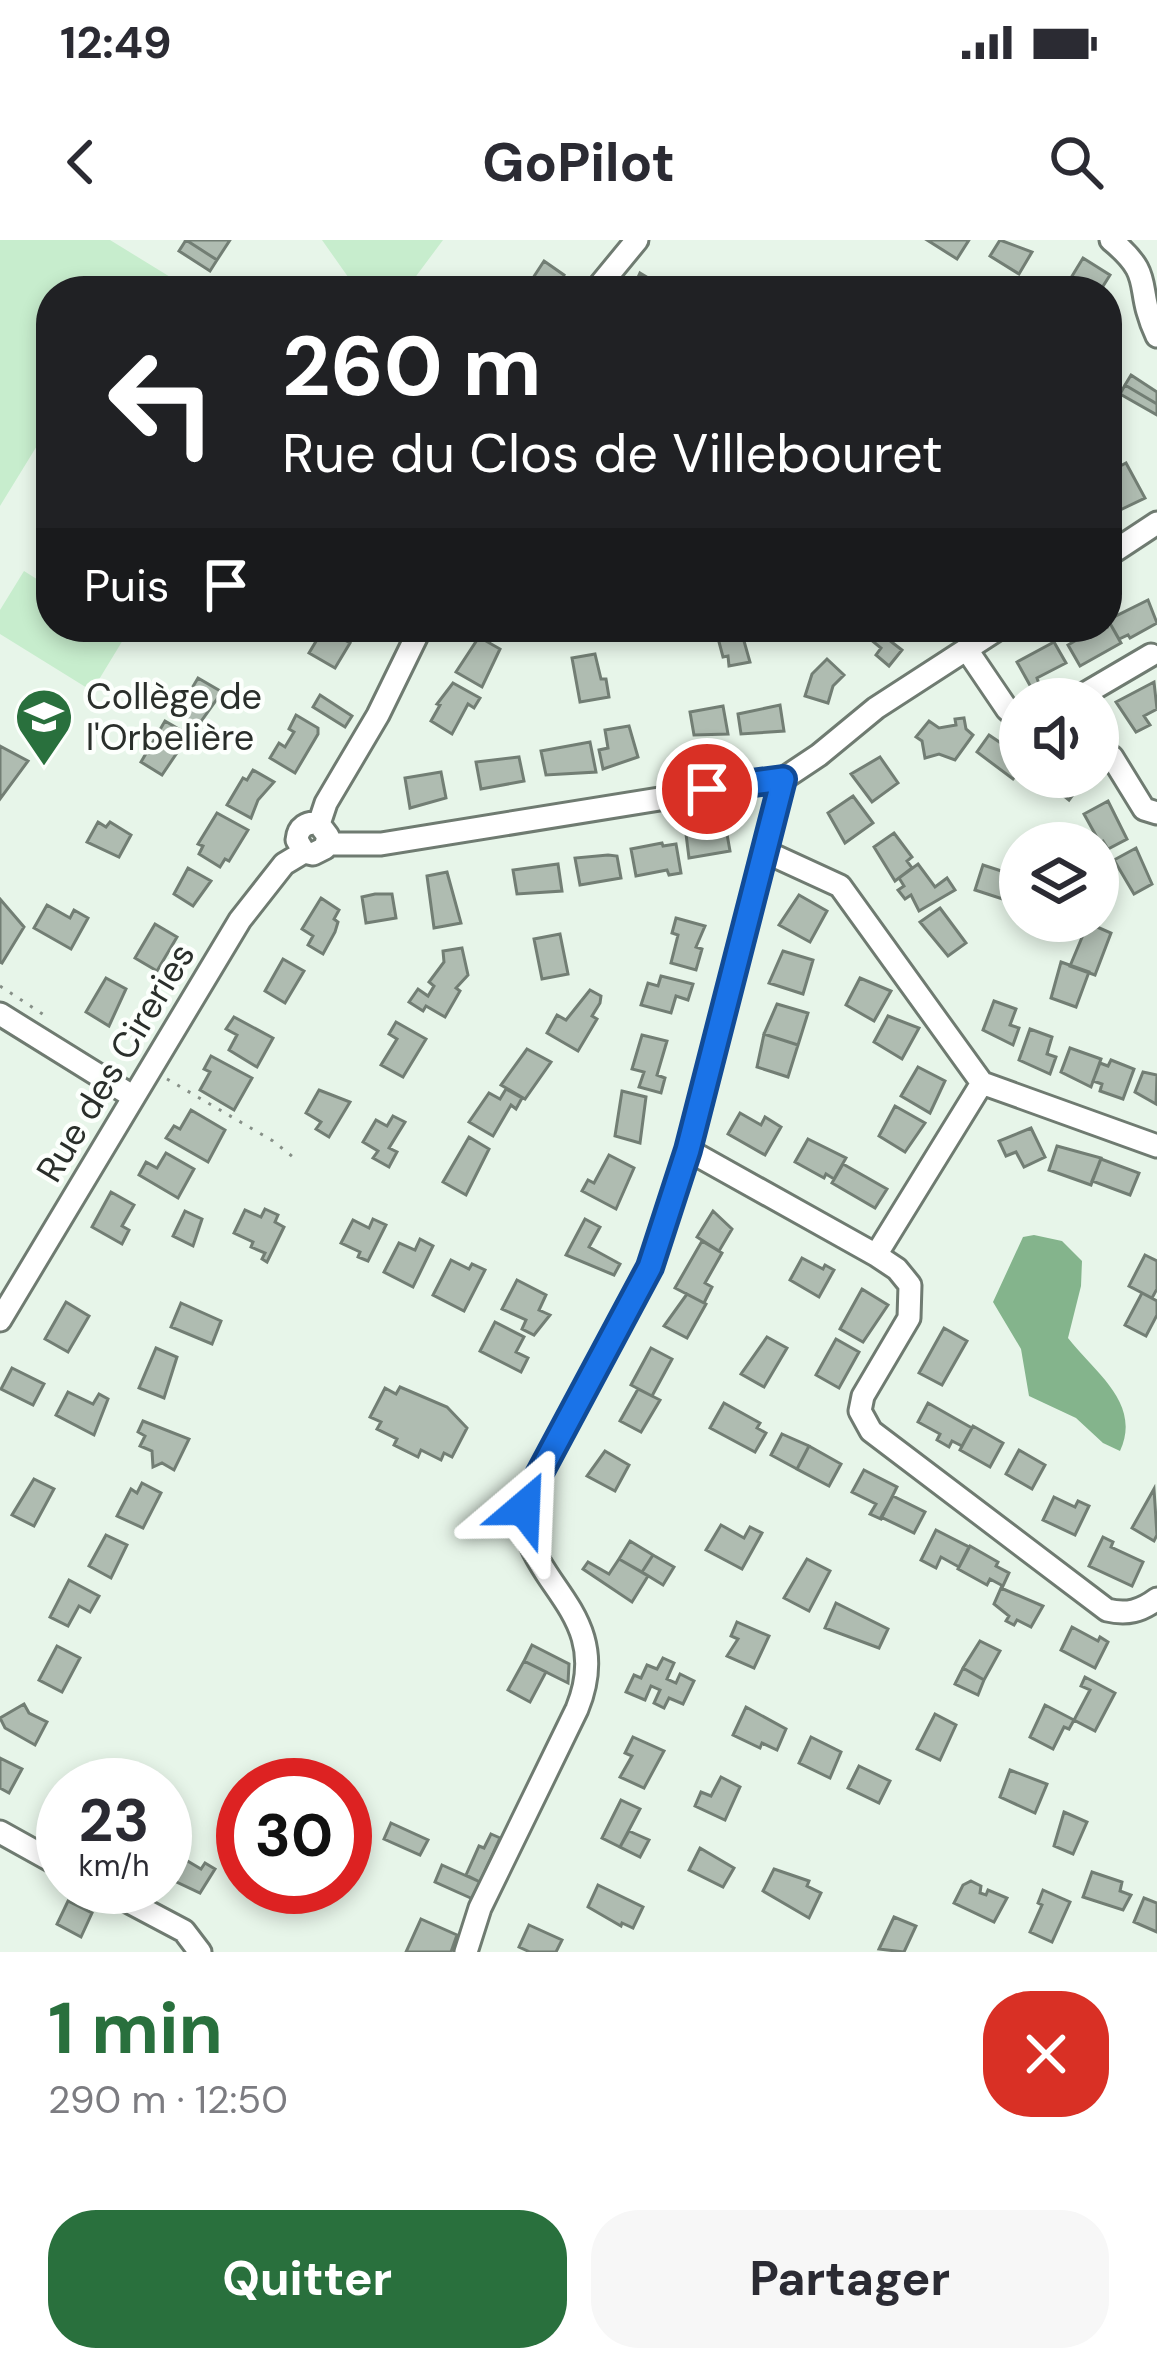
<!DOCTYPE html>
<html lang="fr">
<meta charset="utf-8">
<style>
:root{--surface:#fff;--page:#f7f7f7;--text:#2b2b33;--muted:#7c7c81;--accent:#29703d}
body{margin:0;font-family:"DM Sans",sans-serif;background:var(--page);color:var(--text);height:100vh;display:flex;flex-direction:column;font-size:45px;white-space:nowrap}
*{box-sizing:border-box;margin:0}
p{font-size:39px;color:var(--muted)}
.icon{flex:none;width:66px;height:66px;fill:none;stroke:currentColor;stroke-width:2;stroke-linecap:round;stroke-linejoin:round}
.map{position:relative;height:1712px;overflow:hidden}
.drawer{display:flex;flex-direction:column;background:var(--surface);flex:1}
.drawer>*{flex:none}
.guide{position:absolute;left:36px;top:36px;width:1086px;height:366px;border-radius:48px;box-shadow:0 6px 18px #0003;background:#202124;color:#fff;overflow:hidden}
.fabs{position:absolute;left:999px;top:438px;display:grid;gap:24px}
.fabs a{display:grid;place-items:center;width:120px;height:120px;border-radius:50%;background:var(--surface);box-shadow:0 6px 18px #0003;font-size:60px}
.speed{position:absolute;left:36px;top:1518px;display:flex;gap:24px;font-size:60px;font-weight:700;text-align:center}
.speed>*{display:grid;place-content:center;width:156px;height:156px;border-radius:50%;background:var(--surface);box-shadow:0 6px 18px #0003;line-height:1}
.speed small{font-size:30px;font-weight:400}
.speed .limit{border:18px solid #d22;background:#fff;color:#111}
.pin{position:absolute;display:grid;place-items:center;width:102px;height:102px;color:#fff;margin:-51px;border:6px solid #fff;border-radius:50%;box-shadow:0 3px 12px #0007}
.me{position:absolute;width:132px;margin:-66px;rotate:26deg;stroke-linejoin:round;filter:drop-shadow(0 0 9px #0008)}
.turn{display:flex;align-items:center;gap:42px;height:252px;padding:0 48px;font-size:54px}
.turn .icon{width:156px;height:156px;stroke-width:2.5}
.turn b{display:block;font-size:84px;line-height:102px}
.then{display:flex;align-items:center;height:114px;padding:0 48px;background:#0003;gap:24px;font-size:45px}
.round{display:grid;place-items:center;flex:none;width:126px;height:126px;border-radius:48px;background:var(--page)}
.headline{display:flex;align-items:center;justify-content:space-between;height:204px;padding:0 48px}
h1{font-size:72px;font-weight:700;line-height:90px;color:var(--accent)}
.cta{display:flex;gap:24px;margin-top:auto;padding:24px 48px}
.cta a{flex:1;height:138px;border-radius:48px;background:var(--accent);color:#fff;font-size:48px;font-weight:700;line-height:138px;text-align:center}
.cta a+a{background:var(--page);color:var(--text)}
.status{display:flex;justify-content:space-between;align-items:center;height:84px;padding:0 60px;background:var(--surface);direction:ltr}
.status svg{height:33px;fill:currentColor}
header{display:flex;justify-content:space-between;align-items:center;height:156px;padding:0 48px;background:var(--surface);font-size:54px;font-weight:700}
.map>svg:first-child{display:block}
.green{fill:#c7edcd}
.water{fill:#84b48c}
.building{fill:#afbcb1;stroke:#727e74;stroke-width:3}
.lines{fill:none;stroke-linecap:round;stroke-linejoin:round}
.minor-casing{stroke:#6f7b71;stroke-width:27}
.path{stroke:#868f87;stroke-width:3;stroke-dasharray:3 9;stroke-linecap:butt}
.minor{stroke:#fff;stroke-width:21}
.route-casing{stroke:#114b97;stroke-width:30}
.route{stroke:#1a73e8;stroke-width:21}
.labels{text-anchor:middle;stroke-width:9;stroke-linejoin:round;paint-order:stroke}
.poi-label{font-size:36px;fill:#2a2f2b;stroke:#fcfffc;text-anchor:start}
.street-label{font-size:36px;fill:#2a2f2b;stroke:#fcfffc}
</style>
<div class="status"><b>12:49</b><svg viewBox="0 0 49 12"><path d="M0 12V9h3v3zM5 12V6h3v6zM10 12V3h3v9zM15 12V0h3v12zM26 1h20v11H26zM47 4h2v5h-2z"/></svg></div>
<header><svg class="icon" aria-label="back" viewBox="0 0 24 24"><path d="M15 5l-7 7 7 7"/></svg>GoPilot<svg class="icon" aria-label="search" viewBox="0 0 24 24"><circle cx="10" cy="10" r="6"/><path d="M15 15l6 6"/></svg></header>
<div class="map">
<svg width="1157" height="1712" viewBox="0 0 1157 1712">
<rect width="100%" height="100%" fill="#e7f5e9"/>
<path class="green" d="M0 0H110L193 51H51V183L0 266Z
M322 0H443L405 51H358Z
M24 331 51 348V387H114L126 395 92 451 0 394V370Z"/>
<path class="water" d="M1034 995 1062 1001 1082 1021 1081 1046 1068 1098C1095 1133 1142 1163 1120 1211L1103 1203 1076 1178 1029 1156 1021 1109 993 1062 1023 997Z"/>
<path class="building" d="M186 0 217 20 210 31 179 11Z
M186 0H230L217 20Z
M927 0H969L957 19Z
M1000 0 1032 12 1019 34 990 16Z
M1083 18 1110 35 1100 51H1063Z
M544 21 564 35 554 51H510L519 38 529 44Z
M640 33 670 51H632Z
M1131 135 1157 152V164L1125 145Z
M1125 145 1157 164V175L1120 154Z
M1126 223 1145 258 1120 270 1107 245V233Z
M1148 360 1157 383 1130 398 1128 395 1119 399 1108 380Z
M1107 378 1121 403 1080 426 1068 405 1090 392 1087 387H1107Z
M715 387H740L750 422 729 426 728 416 723 417Z
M861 387H893L897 391 889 400 902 410 889 426 876 415 881 408 859 390Z
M324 388 350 403 335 428 309 413Z
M479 397 500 409 482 447 456 432Z
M1054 402 1066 423 1037 438 1040 447 1032 449 1017 422Z
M595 414 601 439H606L609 457 580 462 572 418Z
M827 419 844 435 833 446 828 463 805 456 812 434Z
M198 438 222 452 197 487 163 468 169 457 182 465Z
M1154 442 1157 469 1144 476 1150 485 1136 492 1116 462Z
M453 443 480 458 474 468 468 464 452 494 431 481 440 465 437 464Z
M320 455 352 476 345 487 313 467Z
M780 465 784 491 741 494 738 474Z
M723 466 728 494 694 495 690 472Z
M296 475 318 488V494L295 533 270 518 279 503 285 507 294 492 289 489Z
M964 478 966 489 973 495 955 520 939 514 925 518 922 501 916 497 929 481 939 488 956 485 955 479Z
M165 481 189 495 162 535 141 522Z
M629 486 638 517 603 529 599 510 608 508 605 490Z
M989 495 1020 516V530L1013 539 977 512Z
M590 502 596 532 546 535 541 511Z
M0 506 28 521 0 559Z
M519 517 524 541 481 549 476 522Z
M880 517 898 543 872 562 851 534Z
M253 530 274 542 258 560 251 578 227 565 243 538 247 540Z
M441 532 446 558 410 568 405 538Z
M1041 537H1080L1084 540 1069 560Z
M853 556 873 583 845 603 828 573Z
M1108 561 1127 599 1108 609 1103 601 1100 603 1084 574Z
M217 573 248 590 229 621 225 619 220 627 199 614 203 606 198 604Z
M98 582 106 587 110 582 131 595 119 617 87 602Z
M725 583 730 611 689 618 686 594Z
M894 593 912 617 907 621 912 628 895 641 874 607Z
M662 603 663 606 676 604 681 633 669 635 667 630 636 636 631 609Z
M1136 608 1152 644 1134 654 1114 620Z
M608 615 617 616 621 638 580 645 575 618Z
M558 624 562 651 517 654 513 630Z
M918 624 935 647 947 638 955 650 919 671 911 655 905 659 898 650 904 646 899 638Z
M983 625 1020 637 1012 662 975 650Z
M188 628 211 641 193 666 174 654Z
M447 632 461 683 434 688 427 636Z
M375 654H392L396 678 366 683 362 657Z
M799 655 827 671 810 702 779 685Z
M321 658 339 670 334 679 338 682 335 692 323 714 308 705 313 696 302 689Z
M0 659 24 687 2 723 0 722Z
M47 665 70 678 74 670 88 678 71 709 34 688Z
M940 668 966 703 948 716 920 682Z
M676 678 705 686 696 707 702 709 696 730 671 723 678 695 672 693Z
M1088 683 1111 693 1095 735 1070 726Z
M155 684 177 697 157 731 135 718Z
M560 694 568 734 542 739 534 699Z
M462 708 468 735 456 748 460 751 445 777 426 766 423 771 409 762 418 749 428 756 434 746 429 742 444 722 443 711Z
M783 711 813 720 803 754 769 743Z
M283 719 304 731 285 763 265 751Z
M1061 722 1089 732 1076 767 1051 758Z
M661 736 693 744 688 760 676 756 671 773 641 765 648 743 658 746Z
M106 738 126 749 109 786 86 772Z
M860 738 891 751 874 781 846 765Z
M590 750 601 756 600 763 592 776 597 779 578 811 547 793 557 775 566 780Z
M994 761 1016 769 1010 785 1019 788 1013 805 983 790Z
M777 764 808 773 798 805 764 794Z
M888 776 919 788 902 819 874 802Z
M234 777 273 798 257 827 229 810 237 795 226 789Z
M396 782 426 799 403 837 381 825 397 799 389 794Z
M1030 789 1052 797 1047 814 1056 817 1050 834 1019 820Z
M764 794 798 805 788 837 757 827Z
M642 795 667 801 657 835 665 838 661 853 639 847 644 832 632 829Z
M1070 808 1101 819 1091 847 1061 832Z
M527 809 551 822 525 859 501 845Z
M211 816 252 838 234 870 200 850 210 832 204 829Z
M1111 820 1134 829 1123 859 1100 851 1102 844 1093 841 1100 823 1108 826Z
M918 827 945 841 930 873 901 856Z
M1143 832 1157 835 1156 864 1135 852Z
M506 849 522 858 516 869 511 865 493 896 469 882 489 853 500 859Z
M319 850 350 862 329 897 316 889 321 882 306 873Z
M622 851 646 857 640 903 615 896Z
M895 866 925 883 905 912 879 896Z
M191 870 225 890 208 922 166 898 174 886 180 889Z
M740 873 761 885 765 877 781 887 765 915 728 894Z
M393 876 405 882 389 908 397 912 389 927 373 918 378 911 363 902 376 880 387 886Z
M1031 888 1045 917 1024 927 1016 912 1006 916 999 901Z
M469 897 489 909 466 955 443 942Z
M808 899 846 918 834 939 826 934 824 938 795 922Z
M1057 906 1101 918 1091 945 1049 930Z
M166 913 194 929 178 958 139 935 146 922 157 928Z
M609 915 634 928 616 969 582 951 588 940 594 943Z
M1101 919 1139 933 1130 955 1092 941Z
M843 924 887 949 875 968 832 943Z
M111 952 134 965 122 986 129 990 122 1004 92 987Z
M265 969 278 975 275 982 284 987 267 1022 262 1019 265 1013 251 1007 253 1002 234 993 245 970 261 977Z
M185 971 202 979 193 1006 173 996Z
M713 971 732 989 719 1011 697 997Z
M373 979 386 985 368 1021 358 1017 360 1012 341 1003 353 980 369 988Z
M585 979 600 987 589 1007 620 1024 614 1035 566 1015Z
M420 999 433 1006 413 1047 384 1032 399 1003 415 1010Z
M702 1001 722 1013 705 1043 712 1047 704 1063 675 1048Z
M1145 1015 1157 1021V1049L1152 1058 1129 1046Z
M802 1018 823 1029 825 1025 834 1030 819 1057 790 1040Z
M451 1020 469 1029 472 1024 485 1030 464 1071 433 1055Z
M517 1040 546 1055 539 1070 550 1075 534 1095 522 1089 526 1080 502 1069Z
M862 1049 888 1065 863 1102 840 1089Z
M1142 1053 1157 1061V1075L1146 1096 1125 1085Z
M687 1054 706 1064 687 1098 664 1086Z
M66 1062 89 1076 68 1112 45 1099Z
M181 1063 221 1081 212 1104 171 1087Z
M495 1082 524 1097 516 1112 528 1118 521 1132 480 1111Z
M944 1088 967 1101 942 1145 919 1133Z
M767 1097 787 1108 764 1147 741 1134Z
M836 1099 859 1112 839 1148 816 1135Z
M156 1108 177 1117 164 1158 139 1148Z
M651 1108 672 1119 652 1156 631 1145Z
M12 1128 44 1144 33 1165 1 1149Z
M400 1147 447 1167 467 1188 452 1217 444 1213 441 1220 421 1210 418 1217 394 1205 397 1199 377 1189 381 1182 370 1177 385 1148 396 1154Z
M638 1149 660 1160 641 1192 620 1181Z
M68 1152 93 1164 99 1154 108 1159 94 1195 56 1175Z
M724 1163 760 1183 757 1188 766 1193 755 1212 710 1188Z
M928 1163 972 1188 962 1206 952 1201 949 1207 937 1200 940 1194 918 1182Z
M143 1181 189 1199 174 1230 162 1223 153 1227 152 1211 140 1206 145 1196 138 1192Z
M973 1186 1003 1203 990 1227 960 1210Z
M782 1194 809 1206 797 1229 771 1215Z
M809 1206 841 1224 829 1246 797 1229Z
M1019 1210 1045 1225 1032 1249 1006 1234Z
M605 1211 629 1225 615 1251 587 1236Z
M864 1230 897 1247 881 1279 870 1274 876 1264 852 1252Z
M34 1239 54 1249 34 1286 12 1275Z
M142 1243 161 1253 143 1288 117 1276 131 1249 137 1253Z
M1154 1249 1157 1295 1154 1301 1132 1288Z
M893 1256 925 1272 914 1293 881 1277Z
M1054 1257 1075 1267 1078 1261 1089 1266 1075 1295 1043 1280Z
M721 1285 744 1298 750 1287 762 1293 742 1329 706 1310Z
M936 1290 969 1307 959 1327 941 1317 936 1328 921 1320Z
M106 1295 127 1305 111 1338 89 1326Z
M1103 1297 1113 1302 1111 1307 1143 1322 1132 1346 1089 1326Z
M630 1301 653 1315 642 1332 619 1319Z
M970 1306 998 1322 996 1326 1009 1333 1003 1346 990 1339 987 1345 958 1329Z
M653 1315 674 1327 663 1345 642 1332Z
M619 1319 648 1336 632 1362 583 1329 588 1322 609 1334Z
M807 1319 830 1331 809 1371 784 1358Z
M69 1340 99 1356 90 1372 79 1366 68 1386 50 1377Z
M1001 1348 1043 1366 1031 1387 1017 1380 1014 1385 1006 1381 1009 1376 994 1364Z
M836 1363 888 1389 879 1408 825 1388Z
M737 1382 769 1396 754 1428 727 1416 738 1399 731 1396Z
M1072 1387 1098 1401 1100 1397 1108 1402 1095 1428 1061 1410Z
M980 1401 1000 1411 984 1440 963 1428Z
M532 1405 569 1424 568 1443 524 1421Z
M57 1406 80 1418 62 1452 39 1440Z
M663 1418 674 1423 667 1439 676 1443 680 1434 694 1441 683 1464 669 1458 664 1468 654 1463 660 1450 651 1446 645 1460 626 1452 634 1435 641 1438 647 1425 657 1429Z
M524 1421 546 1432 530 1462 508 1450Z
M963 1428 984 1440 978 1455 955 1444Z
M1085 1437 1115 1453 1095 1491 1074 1480 1090 1450 1081 1446Z
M24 1464 29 1473 47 1482 35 1505 5 1488 0 1478Z
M1045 1465 1074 1480 1069 1489 1064 1487 1053 1509 1030 1497Z
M746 1467 786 1489 777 1510 762 1503 760 1508 733 1495Z
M935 1474 956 1485 940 1520 917 1509Z
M633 1497 664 1511 644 1548 620 1537 632 1516 625 1513Z
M811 1497 841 1512 830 1538 799 1523Z
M0 1518 22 1529 9 1553 0 1548Z
M859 1526 890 1541 879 1563 848 1548Z
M1010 1530 1047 1544 1035 1573 1000 1557Z
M721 1537 740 1547 725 1580 695 1566 701 1552 711 1556Z
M621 1560 640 1569 620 1607 602 1598Z
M54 1563 63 1568V1579L51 1602 38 1595Z
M1064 1572 1087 1582 1073 1614 1054 1606Z
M391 1583 428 1600 420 1615 384 1599Z
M629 1591 649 1600 640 1617 620 1607Z
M491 1594 500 1598 480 1642 466 1635 479 1606 484 1608Z
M700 1608 734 1628 723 1647 689 1630Z
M169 1610 201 1629 205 1623 215 1629 200 1653 170 1639 165 1643V1618Z
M442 1625 480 1642 473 1659 435 1642Z
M774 1629 809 1641 807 1646 821 1653 809 1678 763 1651Z
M1092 1632 1122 1642 1120 1651 1131 1655 1123 1670 1083 1657Z
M971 1641 981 1646 980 1653 986 1655 988 1650 1007 1658 994 1682 954 1663 963 1645Z
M598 1645 643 1667 633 1688 622 1683 621 1686 588 1667Z
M1043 1650 1070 1662 1052 1702 1030 1692 1042 1665 1038 1663Z
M1144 1658 1157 1663V1692L1134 1682Z
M68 1661 92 1673 81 1697 57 1684Z
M894 1677 916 1686 904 1712 879 1709Z
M421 1679 457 1695 451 1712H406Z
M529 1685 562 1700 556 1712H530L519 1707Z"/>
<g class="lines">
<g class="minor-casing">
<path id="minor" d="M1111 0C1157 38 1133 45 1157 96
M595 51 637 0
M1107 316 1157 283
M967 410 1007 469 1020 481
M1076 459 1151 415
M1098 506 1112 517 1144 569 1157 573
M319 584 326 563 378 475 421 387
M327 604H381L783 539
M304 612 297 600C298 587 307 581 319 584
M766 612 840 646 982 843 1157 906
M0 774 132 856
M688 910 876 1015 897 1029 910 1045 909 1078 863 1156 860 1171 871 1191 1107 1370C1127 1375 1141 1371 1157 1359
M876 1015 982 843
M0 1080 240 680 284 624 304 612 313 614 325 608 328 596 319 584
M0 1592 63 1627
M101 1647 184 1691 200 1712
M466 1712 480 1668 577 1469C620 1364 506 1338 528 1255L650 1027 688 910 783 539 819 515 876 468 1001 387"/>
</g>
<path class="path" d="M0 746 44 775
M167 839 273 901 298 921"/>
<use href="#minor" class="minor"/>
</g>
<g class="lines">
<g class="route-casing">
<path id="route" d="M524 1268 528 1255 650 1027 688 910 783 539 707 549"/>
</g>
<use href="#route" class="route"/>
</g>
<defs>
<g id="school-pin" transform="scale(3)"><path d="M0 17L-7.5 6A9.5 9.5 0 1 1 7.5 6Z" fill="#29703d" stroke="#fcfffc"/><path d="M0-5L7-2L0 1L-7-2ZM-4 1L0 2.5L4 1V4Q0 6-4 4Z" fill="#fff"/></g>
</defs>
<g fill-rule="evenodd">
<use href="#school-pin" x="44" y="477"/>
</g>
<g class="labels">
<g class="poi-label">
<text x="86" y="469">Collège de<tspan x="86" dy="41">l'Orbelière</tspan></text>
</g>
<g class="street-label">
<text transform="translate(115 822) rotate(-59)" y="13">Rue des Cireries</text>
</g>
</g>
</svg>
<div class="fabs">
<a><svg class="icon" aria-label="sound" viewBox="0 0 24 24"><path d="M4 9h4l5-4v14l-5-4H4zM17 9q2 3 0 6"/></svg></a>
<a><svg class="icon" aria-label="layers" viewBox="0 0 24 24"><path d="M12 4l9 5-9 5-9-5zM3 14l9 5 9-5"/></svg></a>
</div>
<div class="speed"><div>23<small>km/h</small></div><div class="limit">30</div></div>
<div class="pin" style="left:707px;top:549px;background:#d93025"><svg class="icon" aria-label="arrive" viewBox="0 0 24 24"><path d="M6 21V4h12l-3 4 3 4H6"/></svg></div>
<svg class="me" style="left:524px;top:1268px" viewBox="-20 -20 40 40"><path d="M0-17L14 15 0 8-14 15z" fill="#1a73e8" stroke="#fff" stroke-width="4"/></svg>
<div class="guide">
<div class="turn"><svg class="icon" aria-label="left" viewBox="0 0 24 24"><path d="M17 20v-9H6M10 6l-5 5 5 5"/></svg><div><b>260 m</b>Rue du Clos de Villebouret</div></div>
<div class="then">Puis<svg class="icon" aria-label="arrive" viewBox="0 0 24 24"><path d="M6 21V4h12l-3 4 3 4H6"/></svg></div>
</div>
</div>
<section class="drawer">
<div class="headline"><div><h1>1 min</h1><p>290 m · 12:50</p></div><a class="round" style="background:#d93025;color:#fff"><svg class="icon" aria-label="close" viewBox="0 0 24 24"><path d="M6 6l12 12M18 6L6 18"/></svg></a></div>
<div class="cta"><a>Quitter</a><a>Partager</a></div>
</section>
